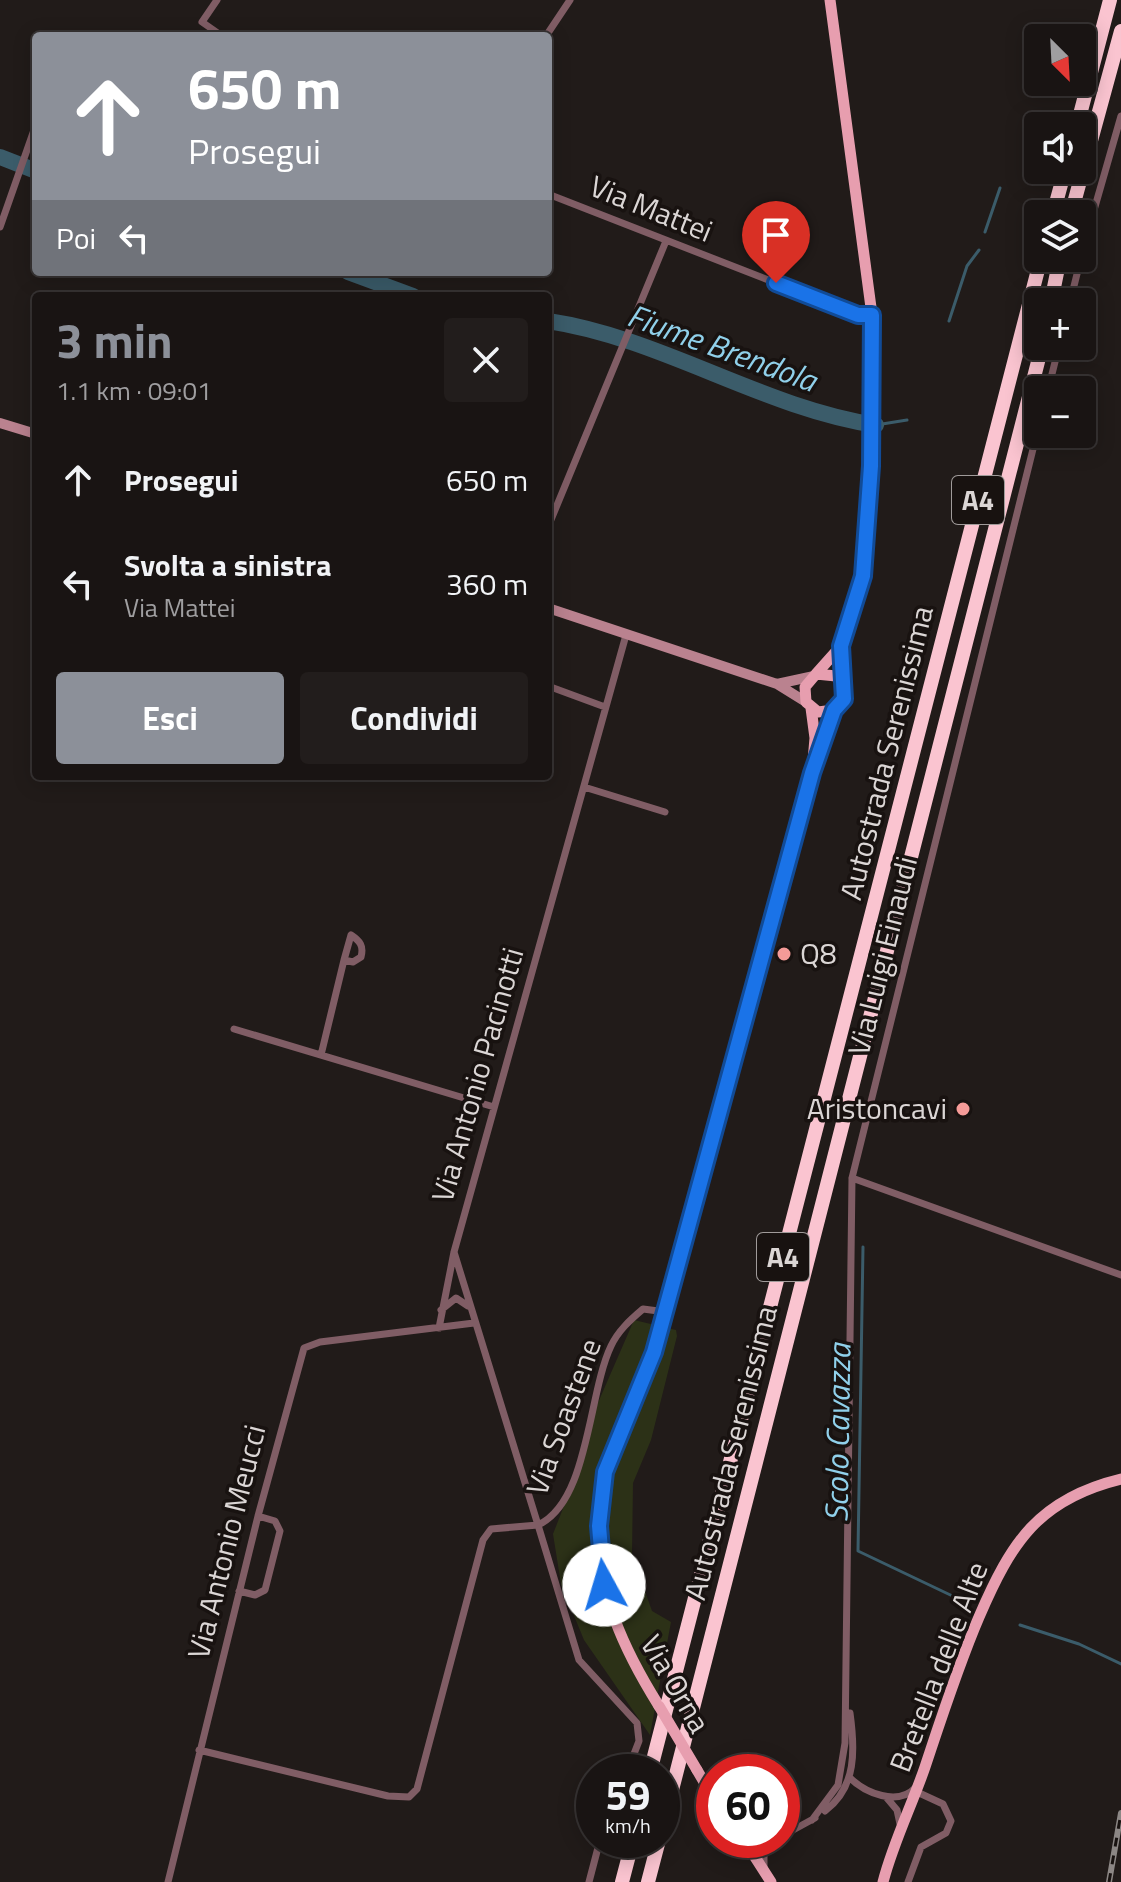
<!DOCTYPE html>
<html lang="it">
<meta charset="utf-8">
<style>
:root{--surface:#191413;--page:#221d1c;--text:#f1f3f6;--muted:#9f9ea0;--line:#373333;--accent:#8c9099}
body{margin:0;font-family:"Titillium Web",sans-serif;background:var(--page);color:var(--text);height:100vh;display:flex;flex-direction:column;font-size:30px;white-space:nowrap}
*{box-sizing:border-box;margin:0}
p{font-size:26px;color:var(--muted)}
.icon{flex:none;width:44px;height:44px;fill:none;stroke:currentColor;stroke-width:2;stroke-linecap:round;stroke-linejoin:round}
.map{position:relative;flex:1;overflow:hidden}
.details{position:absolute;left:32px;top:292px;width:520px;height:488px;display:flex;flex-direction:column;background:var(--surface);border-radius:8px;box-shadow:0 4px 20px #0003,0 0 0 2px var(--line)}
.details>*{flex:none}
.hud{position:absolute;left:32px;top:32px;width:520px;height:244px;border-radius:8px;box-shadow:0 4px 20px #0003,0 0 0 2px var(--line);background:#8c9099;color:#fff;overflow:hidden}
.needle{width:52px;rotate:156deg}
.tools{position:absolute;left:1024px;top:24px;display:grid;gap:16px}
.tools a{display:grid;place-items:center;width:72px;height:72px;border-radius:8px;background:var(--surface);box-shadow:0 4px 20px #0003,0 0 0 2px var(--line);font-size:40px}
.speed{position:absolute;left:576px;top:1754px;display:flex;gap:16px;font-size:40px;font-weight:700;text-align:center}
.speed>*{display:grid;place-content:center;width:104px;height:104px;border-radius:50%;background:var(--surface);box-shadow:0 4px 20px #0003,0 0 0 2px var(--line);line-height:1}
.speed small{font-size:20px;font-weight:400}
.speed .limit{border:12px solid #d22;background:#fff;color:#111}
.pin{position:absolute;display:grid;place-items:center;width:68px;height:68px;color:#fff;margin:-82px -34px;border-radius:50% 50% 50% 0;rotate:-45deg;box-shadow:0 0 8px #0007}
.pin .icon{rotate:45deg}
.me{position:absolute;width:88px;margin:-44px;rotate:354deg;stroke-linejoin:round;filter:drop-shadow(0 0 6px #0008)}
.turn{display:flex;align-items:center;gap:28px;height:168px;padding:0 24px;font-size:36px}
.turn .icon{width:104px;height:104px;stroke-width:2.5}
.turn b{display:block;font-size:56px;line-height:68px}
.then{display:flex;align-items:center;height:76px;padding:0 24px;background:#0003;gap:16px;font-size:30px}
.round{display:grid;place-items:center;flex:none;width:84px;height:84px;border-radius:8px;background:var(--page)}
.head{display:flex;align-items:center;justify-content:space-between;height:136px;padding:0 24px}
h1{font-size:48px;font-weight:700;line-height:60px;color:var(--accent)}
.button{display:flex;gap:16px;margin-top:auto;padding:16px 24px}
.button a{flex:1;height:92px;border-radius:8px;background:var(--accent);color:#fff;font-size:32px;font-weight:700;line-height:92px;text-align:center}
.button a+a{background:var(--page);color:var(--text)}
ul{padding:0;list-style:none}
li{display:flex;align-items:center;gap:24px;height:104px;padding:0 24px}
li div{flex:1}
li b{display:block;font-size:30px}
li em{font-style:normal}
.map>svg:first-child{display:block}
.grass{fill:#2c3117}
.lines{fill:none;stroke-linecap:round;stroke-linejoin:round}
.stream{stroke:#3b5c6a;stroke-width:3}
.river{stroke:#3b5c6a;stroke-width:16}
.minor{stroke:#805d65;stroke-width:7}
.secondary{stroke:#ba828f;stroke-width:10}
.primary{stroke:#e79eaf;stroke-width:11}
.motorway{stroke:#fac4d0;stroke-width:14}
.rail-casing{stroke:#8c8785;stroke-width:6}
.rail{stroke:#181210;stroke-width:3;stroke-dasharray:9;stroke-linecap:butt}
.primary-bridge{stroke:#e79eaf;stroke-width:11}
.route-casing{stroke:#114b97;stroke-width:20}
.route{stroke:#1a73e8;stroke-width:14}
.poi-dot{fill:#f59b98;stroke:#181210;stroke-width:3}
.labels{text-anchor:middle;stroke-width:7;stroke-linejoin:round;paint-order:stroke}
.shield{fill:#181210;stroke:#a09b9a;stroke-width:2}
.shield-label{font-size:28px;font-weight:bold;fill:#dbd6d5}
.street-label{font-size:30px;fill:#dbd6d5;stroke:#181210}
.poi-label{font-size:30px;fill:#dbd6d5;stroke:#181210;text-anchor:start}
.water-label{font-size:32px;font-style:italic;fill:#90d0ea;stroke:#181210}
</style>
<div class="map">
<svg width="1121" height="1882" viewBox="0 0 1121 1882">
<rect width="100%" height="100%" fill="#211b19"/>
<path class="grass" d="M634 1320 676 1330 677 1336 651 1440 633 1483 632 1554 652 1611 671 1622 650 1735 584 1640 561 1584 553 1534 582 1460 597 1405Z"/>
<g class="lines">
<path class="stream" d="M985 232 1000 188
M949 321 967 266 979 250
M876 425 907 420
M863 1247 858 1551 963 1601
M1020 1625 1079 1644 1121 1664"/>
<path class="river" d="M0 157 36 171
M348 272 413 296
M548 321C662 338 763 408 876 425"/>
<path class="minor" d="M217 0 202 22 222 36
M546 36 570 0
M548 194 858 315H872
M0 227 34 130
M1082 252 1121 116
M1070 302 1081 258
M1048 390 1059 346
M548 527 666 241
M548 686 605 707
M584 787 665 812
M234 1029 494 1107
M321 1055 344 960 353 962 361 957C364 946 360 941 351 935L344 960
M852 1178 1121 1275
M441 1310 456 1298 468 1306
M439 1328 454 1252 626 635
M239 1591 255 1595 265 1590 280 1531 275 1521 258 1516
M199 1750 388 1796 409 1797 417 1789 483 1540 491 1529 538 1525 454 1252
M627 1772 639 1741 637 1723 579 1660 538 1525C589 1502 588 1394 611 1346 618 1331 630 1320 643 1309L666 1312
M849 1777C865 1793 898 1807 916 1787
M886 1797 897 1810 900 1824
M825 1811C857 1787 855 1749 850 1713
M812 1820 838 1785 845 1743 852 1178 1038 429
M782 1836 815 1818
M764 1868V1851L771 1842
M168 1882 258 1516 304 1348 320 1342 474 1323
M589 1882 600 1840
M908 1882 921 1847 946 1833 951 1821 943 1804 917 1792"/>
<path class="secondary" d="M0 423 36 434
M548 608 777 684 814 676
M777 684 806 702"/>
<path class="primary" d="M830 0 872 315 871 466 863 576 841 646 843 684
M816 674 841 646
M818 757 845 691 836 676 816 674 805 687 806 702 818 712 834 710
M659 1706C624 1650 596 1591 599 1524 603 1455 641 1400 659 1335 711 1148 761 960 812 773L815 738 811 708
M697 1770 714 1799
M744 1840 771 1882
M883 1882C893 1843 912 1805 925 1767 942 1716 958 1666 979 1617 1011 1543 1038 1499 1121 1479"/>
<path class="motorway" d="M1077 126 1110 0
M1053 214 1065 170
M1071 214 1121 31
M1051 302 1060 258
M650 1772 1041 258
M662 1829 1042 346
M622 1882 633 1840
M648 1882 659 1840"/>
<g class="rail-casing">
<path id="rail" d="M1109 1882 1121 1813"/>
</g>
<use href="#rail" class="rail"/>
<path class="primary-bridge" d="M659 1706 697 1770"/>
</g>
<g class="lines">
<g class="route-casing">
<path id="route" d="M604 1585 599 1526 605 1472 654 1352 812 773 834 710 844 699 841 646 863 576 871 466 872 315H858L776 283"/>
</g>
<use href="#route" class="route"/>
</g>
<g class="poi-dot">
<circle cx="784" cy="954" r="8"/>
<circle cx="963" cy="1109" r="8"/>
</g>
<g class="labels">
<g class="shield">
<rect x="952" y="476" width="52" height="48" rx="6"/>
<rect x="757" y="1233" width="52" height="48" rx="6"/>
</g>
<g class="shield-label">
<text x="978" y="510">A4</text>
<text x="783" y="1267">A4</text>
</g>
<g class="street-label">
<text transform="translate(651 209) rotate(22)" y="10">Via Mattei</text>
<text transform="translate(887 753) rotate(-76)" y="10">Autostrada Serenissima</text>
<text transform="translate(883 956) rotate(-76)" y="10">Via Luigi Einaudi</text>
<text transform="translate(478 1075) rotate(-74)" y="10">Via Antonio Pacinotti</text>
<text transform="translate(564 1417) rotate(-70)" y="10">Via Soastene</text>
<text transform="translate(731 1453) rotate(-76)" y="10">Autostrada Serenissima</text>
<text transform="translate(227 1542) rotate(-76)" y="10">Via Antonio Meucci</text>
<text transform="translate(939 1667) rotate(-69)" y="10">Bretella delle Alte</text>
<text transform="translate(675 1684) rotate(60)" y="10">Via Orna</text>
</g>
<g class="poi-label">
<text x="800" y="964">Q8</text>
<text x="947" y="1119" text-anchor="end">Aristoncavi</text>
</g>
<g class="water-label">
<text transform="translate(722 348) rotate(20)" y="11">Fiume Brendola</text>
<text transform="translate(838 1433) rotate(-89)" y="11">Scolo Cavazza</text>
</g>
</g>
</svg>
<div class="tools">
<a><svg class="needle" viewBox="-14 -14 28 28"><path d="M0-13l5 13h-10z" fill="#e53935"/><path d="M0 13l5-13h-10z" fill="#9f9ea0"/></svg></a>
<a><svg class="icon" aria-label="sound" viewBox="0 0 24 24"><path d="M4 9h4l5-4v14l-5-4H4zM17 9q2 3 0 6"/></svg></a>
<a><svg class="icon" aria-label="layers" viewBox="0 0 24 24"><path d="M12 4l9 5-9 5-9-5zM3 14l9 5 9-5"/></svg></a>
<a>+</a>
<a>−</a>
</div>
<div class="speed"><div>59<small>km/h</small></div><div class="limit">60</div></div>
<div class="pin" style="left:776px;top:283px;background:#d93025"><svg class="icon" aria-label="arrive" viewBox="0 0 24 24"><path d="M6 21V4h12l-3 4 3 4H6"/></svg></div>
<svg class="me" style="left:604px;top:1585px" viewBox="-20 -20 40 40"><circle r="19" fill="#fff"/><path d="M0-13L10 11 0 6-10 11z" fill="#1a73e8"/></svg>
<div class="hud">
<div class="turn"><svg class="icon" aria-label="ahead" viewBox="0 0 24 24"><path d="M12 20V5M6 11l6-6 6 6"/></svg><div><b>650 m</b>Prosegui</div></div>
<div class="then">Poi<svg class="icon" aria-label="left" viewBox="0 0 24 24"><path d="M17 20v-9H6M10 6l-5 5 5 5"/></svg></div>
</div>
<section class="details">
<div class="head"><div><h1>3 min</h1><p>1.1 km · 09:01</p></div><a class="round"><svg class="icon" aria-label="close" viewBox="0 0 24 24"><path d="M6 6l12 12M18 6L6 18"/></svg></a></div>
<ul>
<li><svg class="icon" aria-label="ahead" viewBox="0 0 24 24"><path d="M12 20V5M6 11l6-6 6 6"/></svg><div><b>Prosegui</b></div><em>650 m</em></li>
<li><svg class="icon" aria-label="left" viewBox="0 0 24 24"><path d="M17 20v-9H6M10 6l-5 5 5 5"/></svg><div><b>Svolta a sinistra</b><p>Via Mattei</p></div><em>360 m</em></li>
</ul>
<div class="button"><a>Esci</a><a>Condividi</a></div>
</section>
</div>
